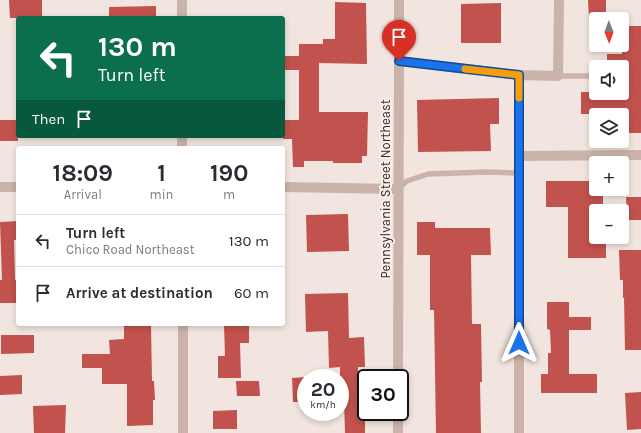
<!DOCTYPE html>
<meta charset="utf-8">
<style>
:root{--surface:#fff;--page:#f2f2f3;--text:#2b2b33;--muted:#7c7c81;--line:#e1e1e2}
body{margin:0;font-family:Karla,sans-serif;background:var(--page);color:var(--text);height:100vh;display:flex;flex-direction:column;font-size:15px;white-space:nowrap}
*{box-sizing:border-box;margin:0}
p{font-size:13px;color:var(--muted)}
.icon{flex:none;width:22px;height:22px;fill:none;stroke:currentColor;stroke-width:2;stroke-linecap:round;stroke-linejoin:round}
.map{position:relative;flex:1;overflow:hidden}
.panel{position:absolute;left:16px;top:146px;width:269px;height:180px;display:flex;flex-direction:column;background:var(--surface);border-radius:4px;box-shadow:0 2px 6px #0003}
.panel>*{flex:none}
.guide{position:absolute;left:16px;top:16px;width:269px;height:122px;border-radius:4px;box-shadow:0 2px 6px #0003;background:#0b6e4f;color:#fff;overflow:hidden}
.needle{width:26px;rotate:179deg}
.controls{position:absolute;left:589px;top:12px;display:grid;gap:8px}
.controls a{display:grid;place-items:center;width:40px;height:40px;border-radius:4px;background:var(--surface);box-shadow:0 2px 6px #0003;font-size:20px}
.speed{position:absolute;left:297px;top:369px;display:flex;gap:8px;font-size:20px;font-weight:700;text-align:center}
.speed>*{display:grid;place-content:center;width:52px;height:52px;border-radius:50%;background:var(--surface);box-shadow:0 2px 6px #0003;line-height:1}
.speed small{font-size:10px;font-weight:400}
.speed .limit{border:2px solid #111;border-radius:6px;background:#fff;color:#111}
.pin{position:absolute;display:grid;place-items:center;width:34px;height:34px;color:#fff;margin:-41px -17px;border-radius:50% 50% 50% 0;rotate:-45deg;box-shadow:0 0 4px #0007}
.pin .icon{rotate:45deg}
.me{position:absolute;width:44px;margin:-22px;rotate:0deg;stroke-linejoin:round;filter:drop-shadow(0 0 3px #0008)}
.turn{display:flex;align-items:center;gap:14px;height:84px;padding:0 16px;font-size:18px}
.turn .icon{width:52px;height:52px;stroke-width:2.5}
.turn b{display:block;font-size:28px;line-height:34px}
.then{display:flex;align-items:center;height:38px;padding:0 16px;background:#0003;gap:8px;font-size:15px}
.eta{display:flex;justify-content:space-evenly;align-items:center;height:68px;text-align:center}
.eta b{font-size:24px;font-weight:700;line-height:28px}
ul{padding:0;list-style:none}
li{display:flex;align-items:center;gap:12px;height:52px;padding:0 16px;border-top:1px solid var(--line)}
li div{flex:1}
li b{display:block;font-size:15px}
li em{font-style:normal}
.map>svg:first-child{display:block}
.building{fill:#c1524d}
.lines{fill:none;stroke-linecap:round;stroke-linejoin:round}
.service{stroke:#cab3ab;stroke-width:5.5}
.minor{stroke:#cab3ab;stroke-width:10}
.route-casing{stroke:#114b97;stroke-width:10}
.route{stroke:#1a73e8;stroke-width:7}
.slow{stroke:#f59e0b;stroke-width:7}
.labels{text-anchor:middle;stroke-width:4;stroke-linejoin:round;paint-order:stroke}
.street-label{font-size:13px;fill:#382b2a;stroke:#f9f0eb}
</style>
<div class="map">
<svg width="641" height="433" viewBox="0 0 641 433">
<rect width="100%" height="100%" fill="#f2e5df"/>
<path class="building" d="M9 0H42V18H10Z
M588 0H606V19H589Z
M335 2 366 3 367 64 319 63V112H368L367 156H362V163H333V161H304V167H293L292 139H283V120H299V70H283V56H299V44H323V39H335Z
M501 3V43H461V4Z
M156 6V18H109V7Z
M622 26H641V133H622V115H591V114H581V92H596V93H622V67H607V54H622Z
M499 98V124H490L491 151 418 152 417 100Z
M0 120H18V141H0Z
M546 181H596V189H603V207H596V237H606V258H568V207H546Z
M626 197H641V220H627Z
M348 214 349 251 307 252 306 215Z
M18 221V240H14L15 280H18V303H0V280H2L0 222Z
M417 222H435V228H490L491 255H471L472 324H481L482 382H480L481 433H436L434 310H430V255H417Z
M619 250H641V350H625L624 298H623V280H620Z
M348 293 349 338 364 337 365 367H358L359 407H365V433H345L344 400H340V367L329 368 328 331 306 332 305 294Z
M547 302H569V317H591V330H569V374H597V393H541V374H548V353H551L550 330 547 329Z
M124 324H151L152 381H154L155 400H153V425L127 426V384H102V368H82V354H110L109 340 124 339Z
M224 324H249V343H240L241 378H218V356H225Z
M1 335H34V353L1 354Z
M22 375V394L0 395V376Z
M306 377V402H293L292 378Z
M236 381H259L260 396H237Z
M641 392V429L627 430 625 393Z
M66 405 65 433H34L33 406Z
M237 410V429H213V411Z"/>
<g class="lines">
<path class="service" d="M558 76H596
M399 188 407 181 428 174 486 172 519 173"/>
<path class="minor" d="M182 0V18
M399 61 519 75 558 76 559 0
M182 136V148
M519 156 641 155
M0 187H18
M283 187 398 189
M183 324V433
M398 378 399 61V0
M398 433V412
M519 433V75"/>
</g>
<g class="lines">
<g class="route-casing">
<path id="route" d="M399 61 519 75V343"/>
</g>
<use href="#route" class="route"/>
<path class="slow" d="M465 69 519 75V98"/>
</g>
<g class="labels">
<g class="street-label">
<text transform="translate(385 189) rotate(-90)" y="5">Pennsylvania Street Northeast</text>
</g>
</g>
</svg>
<div class="controls">
<a><svg class="needle" viewBox="-14 -14 28 28"><path d="M0-13l5 13h-10z" fill="#e53935"/><path d="M0 13l5-13h-10z" fill="#7c7c81"/></svg></a>
<a><svg class="icon" aria-label="sound" viewBox="0 0 24 24"><path d="M4 9h4l5-4v14l-5-4H4zM17 9q2 3 0 6"/></svg></a>
<a><svg class="icon" aria-label="layers" viewBox="0 0 24 24"><path d="M12 4l9 5-9 5-9-5zM3 14l9 5 9-5"/></svg></a>
<a>+</a>
<a>−</a>
</div>
<div class="speed"><div>20<small>km/h</small></div><div class="limit">30</div></div>
<div class="pin" style="left:399px;top:61px;background:#d93025"><svg class="icon" aria-label="arrive" viewBox="0 0 24 24"><path d="M6 21V4h12l-3 4 3 4H6"/></svg></div>
<svg class="me" style="left:519px;top:343px" viewBox="-20 -20 40 40"><path d="M0-17L14 15 0 8-14 15z" fill="#1a73e8" stroke="#fff" stroke-width="4"/></svg>
<div class="guide">
<div class="turn"><svg class="icon" aria-label="left" viewBox="0 0 24 24"><path d="M17 20v-9H6M10 6l-5 5 5 5"/></svg><div><b>130 m</b>Turn left</div></div>
<div class="then">Then<svg class="icon" aria-label="arrive" viewBox="0 0 24 24"><path d="M6 21V4h12l-3 4 3 4H6"/></svg></div>
</div>
<section class="panel">
<div class="eta">
<div><b>18:09</b><p>Arrival</p></div>
<div><b>1</b><p>min</p></div>
<div><b>190</b><p>m</p></div>
</div>
<ul>
<li><svg class="icon" aria-label="left" viewBox="0 0 24 24"><path d="M17 20v-9H6M10 6l-5 5 5 5"/></svg><div><b>Turn left</b><p>Chico Road Northeast</p></div><em>130 m</em></li>
<li><svg class="icon" aria-label="arrive" viewBox="0 0 24 24"><path d="M6 21V4h12l-3 4 3 4H6"/></svg><div><b>Arrive at destination</b></div><em>60 m</em></li>
</ul>
</section>
</div>
